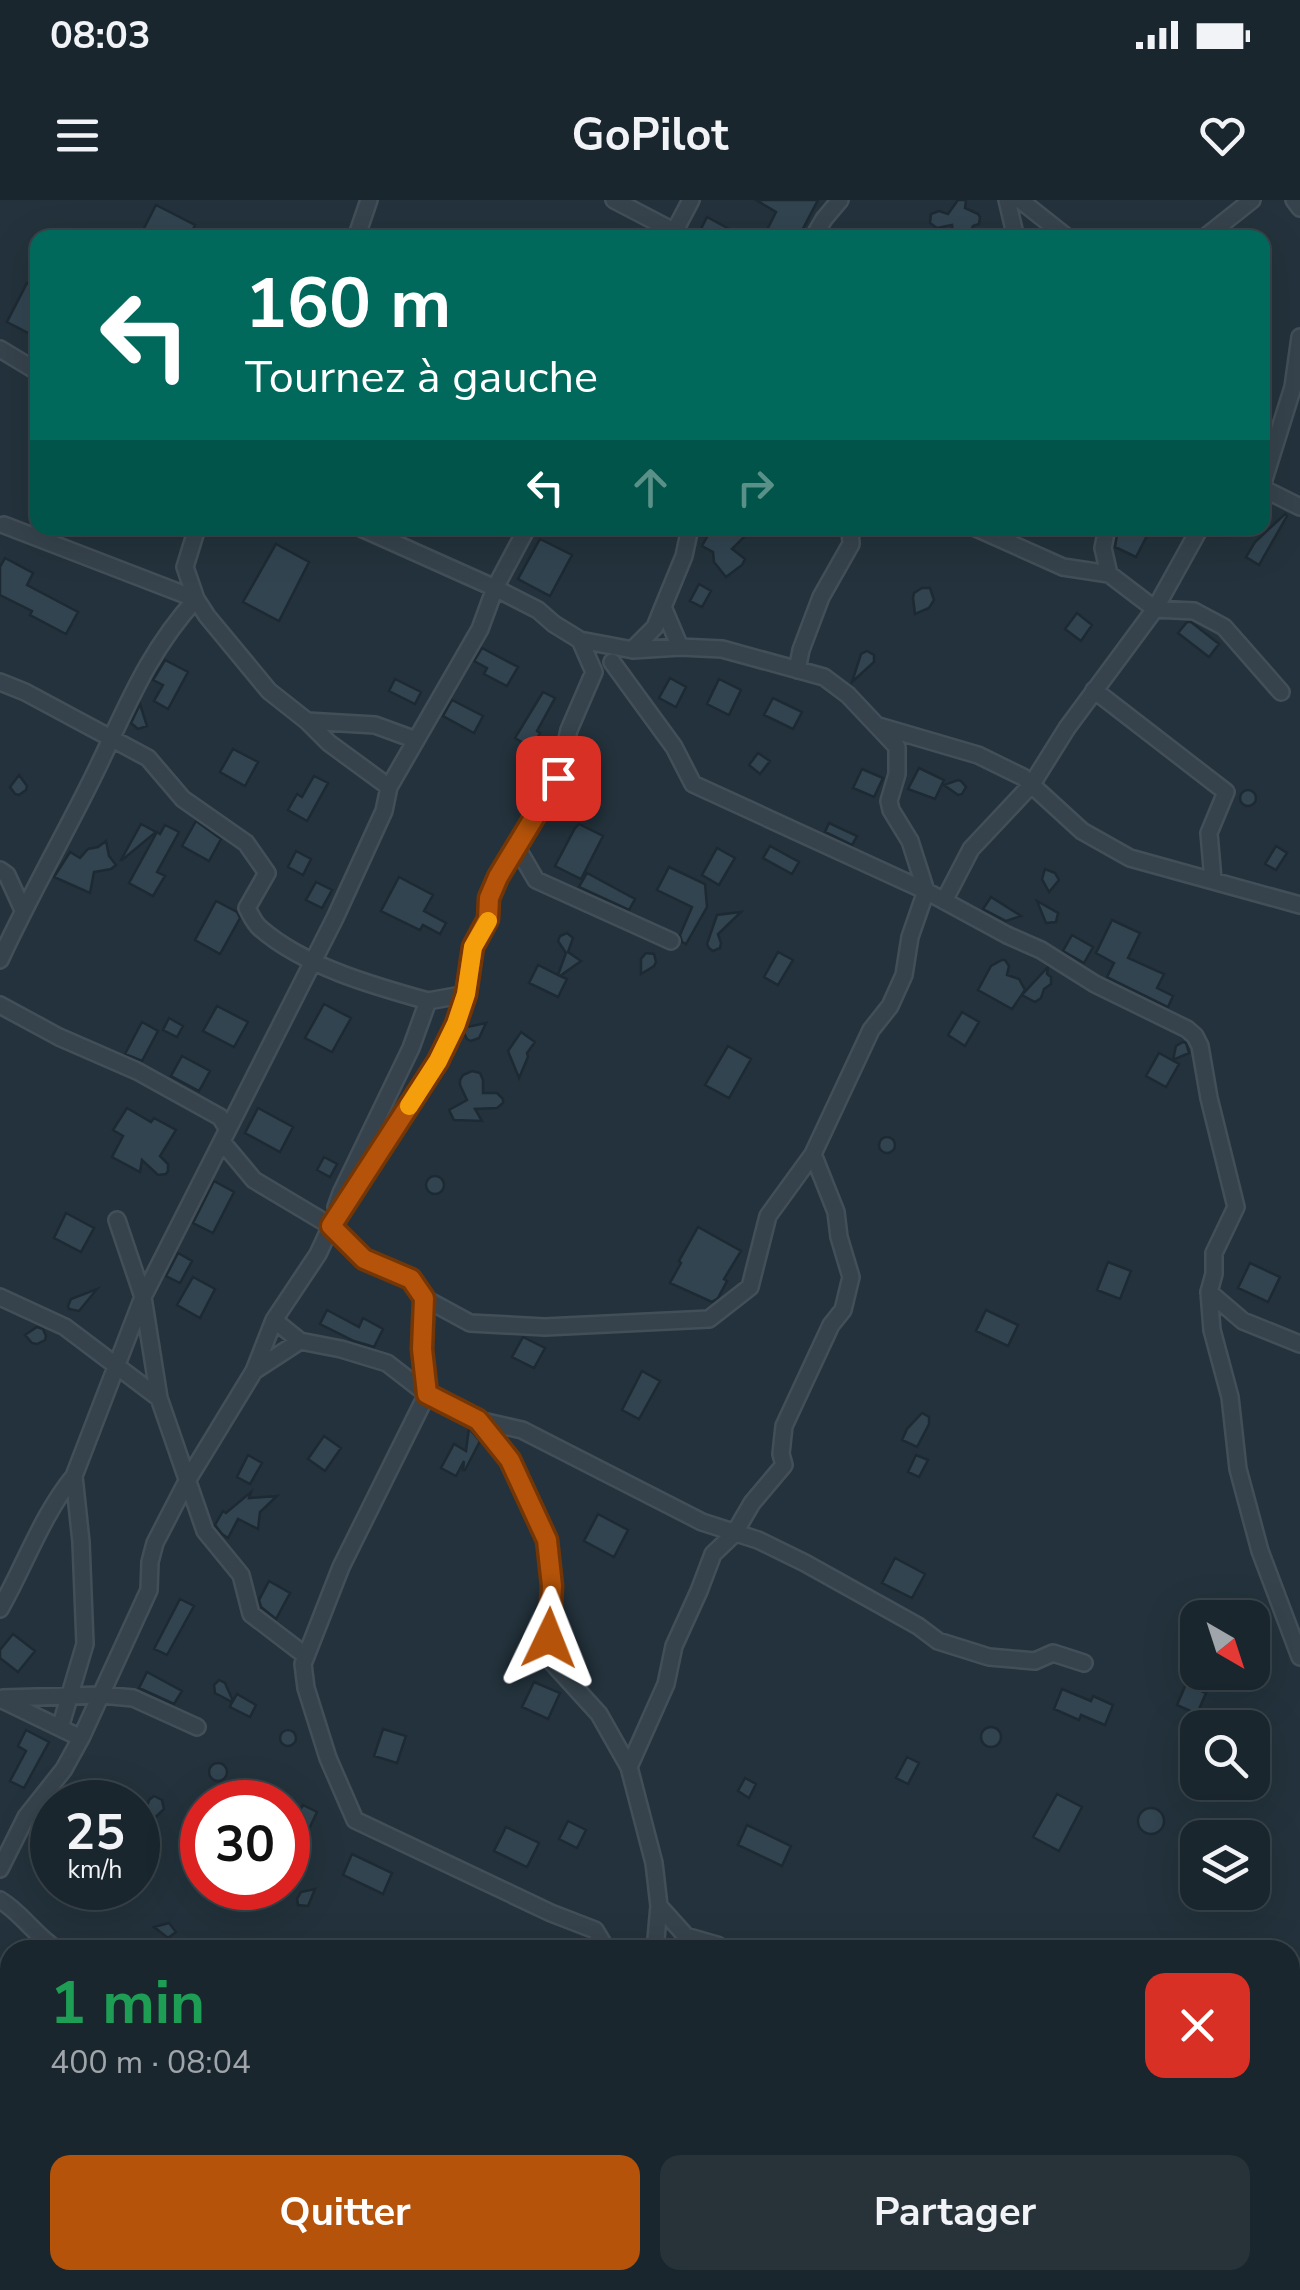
<!DOCTYPE html>
<html lang="fr">
<meta charset="utf-8">
<style>
:root{--surface:#1a262d;--page:#273239;--text:#f1f3f6;--muted:#9fa5aa;--line:#384349;--accent:#b45309}
body{margin:0;font-family:"Nunito Sans",sans-serif;background:var(--page);color:var(--text);height:100vh;display:flex;flex-direction:column;font-size:38px;white-space:nowrap}
*{box-sizing:border-box;margin:0}
p{font-size:32px;color:var(--muted)}
.icon{flex:none;width:55px;height:55px;fill:none;stroke:currentColor;stroke-width:2;stroke-linecap:round;stroke-linejoin:round}
.map{position:relative;flex:1;overflow:hidden}
.drawer{position:absolute;left:0px;top:1740px;width:1300px;height:350px;display:flex;flex-direction:column;background:var(--surface);border-radius:30px 30px 0 0;box-shadow:0 10px 40px #0002,0 0 0 2px var(--line)}
.drawer>*{flex:none}
.top-card{position:absolute;left:30px;top:30px;width:1240px;height:305px;border-radius:20px;box-shadow:0 10px 40px #0002,0 0 0 2px var(--line);background:#00695c;color:#fff;overflow:hidden}
.needle{width:65px;rotate:141deg}
.tools{position:absolute;left:1180px;top:1400px;display:grid;gap:20px}
.tools a{display:grid;place-items:center;width:90px;height:90px;border-radius:20px;background:var(--surface);box-shadow:0 10px 40px #0002,0 0 0 2px var(--line);font-size:50px}
.speed{position:absolute;left:30px;top:1580px;display:flex;gap:20px;font-size:50px;font-weight:700;text-align:center}
.speed>*{display:grid;place-content:center;width:130px;height:130px;border-radius:50%;background:var(--surface);box-shadow:0 10px 40px #0002,0 0 0 2px var(--line);line-height:1}
.speed small{font-size:25px;font-weight:400}
.speed .limit{border:15px solid #d22;background:#fff;color:#111}
.pin{position:absolute;display:grid;place-items:center;width:85px;height:85px;color:#fff;margin:-42px;border-radius:20px;box-shadow:0 5px 15px #0006}
.me{position:absolute;width:110px;margin:-55px;rotate:2deg;stroke-linejoin:round;filter:drop-shadow(0 0 8px #0008)}
.turn{display:flex;align-items:center;gap:35px;height:210px;padding:0 50px;font-size:45px}
.turn .icon{width:130px;height:130px;stroke-width:2.5}
.turn b{display:block;font-size:70px;line-height:85px}
.lanes{display:flex;align-items:center;height:95px;padding:0 50px;background:#0003;justify-content:center;gap:50px;direction:ltr}
.lanes .off{opacity:.35}
.round{display:grid;place-items:center;flex:none;width:105px;height:105px;border-radius:20px;background:var(--page)}
.headline{display:flex;align-items:center;justify-content:space-between;height:170px;padding:0 50px}
h1{font-size:60px;font-weight:700;line-height:75px;color:#1e9e55}
.primary-button{display:flex;gap:20px;margin-top:auto;padding:20px 50px}
.primary-button a{flex:1;height:115px;border-radius:20px;background:var(--accent);color:#fff;font-size:40px;font-weight:700;line-height:115px;text-align:center}
.primary-button a+a{background:var(--page);color:var(--text)}
.status{display:flex;justify-content:space-between;align-items:center;height:70px;padding:0 50px;background:var(--surface);direction:ltr}
.status svg{height:28px;fill:currentColor}
header{display:flex;justify-content:space-between;align-items:center;height:130px;padding:0 50px;background:var(--surface);font-size:45px;font-weight:700}
.map>svg:first-child{display:block}
.building{fill:#314450;stroke:#1e2a33;stroke-width:2.5}
.lines{fill:none;stroke-linecap:round;stroke-linejoin:round}
.street-casing{stroke:#434f58;stroke-width:20}
.street{stroke:#36434c;stroke-width:15}
.route-casing{stroke:#753606;stroke-width:25}
.route{stroke:#b45309;stroke-width:18}
.slow{stroke:#f59e0b;stroke-width:18}
</style>
<div class="status"><b>08:03</b><svg viewBox="0 0 49 12"><path d="M0 12V9h3v3zM5 12V6h3v6zM10 12V3h3v9zM15 12V0h3v12zM26 1h20v11H26zM47 4h2v5h-2z"/></svg></div>
<header><svg class="icon" aria-label="menu" viewBox="0 0 24 24"><path d="M4 6h16M4 12h16M4 18h16"/></svg>GoPilot<svg class="icon" aria-label="heart" viewBox="0 0 24 24"><path d="M12 20l-8-8c-3-5 5-10 8-4 3-6 11-1 8 4z"/></svg></header>
<div class="map">
<svg width="1300" height="2090" viewBox="0 0 1300 2090">
<rect width="100%" height="100%" fill="#23323c"/>
<path class="building" d="M756 0H818L798 38H772L765 34 776 12Z
M958 0H966L965 8 978 14 980 17 979 24 973 26 968 38H954L952 25 937 28 930 23 931 14 939 11 948 14Z
M156 5 195 25 189 38H139Z
M707 17 746 38H713L700 31Z
M27 83 38 89V138L7 122Z
M1285 314 1287 316 1259 365 1246 357 1255 342Z
M712 328H753L732 349 745 359 742 365 726 377 714 362 713 352 702 346Z
M1118 328H1151L1136 357 1115 347Z
M540 339 572 355 550 396 518 379Z
M276 344 309 362 279 421 243 402Z
M5 358 33 373 27 385 78 412 66 434 30 415 32 411 0 395V367Z
M699 384 711 391 702 407 690 401Z
M922 388H930L934 400 929 408 915 414 913 398 914 393Z
M1077 413 1092 425 1081 441 1065 429Z
M1187 422H1191L1219 444 1209 457 1178 433Z
M482 448 518 467 507 486 484 474 487 468 474 461Z
M867 451 874 455V462L852 482 861 454Z
M165 460 188 472 168 509 154 501 163 485 153 480Z
M670 478 686 487 676 507 659 498Z
M395 479 421 492 415 504 389 491Z
M719 479 741 490 729 515 707 504Z
M543 492 555 498 537 531 540 533 532 548 515 538Z
M773 498 802 512 793 529 764 515Z
M452 500 483 516 474 533 443 516Z
M140 504 147 526 138 529 131 523Z
M233 549 258 562 245 586 220 572Z
M758 553 770 561 760 574 749 565Z
M919 568 944 580 935 599 908 589Z
M862 569 883 578 874 597 853 588Z
M19 575 27 586 26 590 19 595 15 594 10 587Z
M314 576 328 583 307 621 288 610 297 594 302 597Z
M958 580 961 581 966 587 962 594 958 595 944 585Z
M1240 598a8 8 0 1 1 16 0a8 8 0 1 1-16 0Z
M196 621 221 639 209 661 182 646Z
M829 623 857 636 852 645 825 632Z
M141 624 156 632 122 660H121Z
M579 624 603 636 581 679 555 666 575 628Z
M165 625 179 632 157 672 165 676 153 696 129 683 157 632 160 634Z
M106 641 109 656 116 665 111 669 94 672 90 693 54 677 70 652 80 658 88 649 98 647Z
M770 646 799 662 792 674 763 658Z
M1276 646 1287 653 1276 670 1265 664Z
M717 648 735 658 719 685 702 675Z
M296 651 311 659 303 675 288 667Z
M669 667 705 684 707 707 686 744 682 742 680 735 692 707 657 690Z
M1045 669 1055 673 1059 680 1049 692 1042 679Z
M587 673 635 699 629 710 579 687Z
M399 677 433 695 424 711 446 723 440 734 423 725 420 730 381 711Z
M316 682 332 690 322 708 306 700Z
M991 697 1021 716 1006 721 983 709Z
M216 701 237 712 240 718 220 754 195 740Z
M1037 701 1058 713 1056 722 1046 723Z
M741 712 718 734 721 743 720 748 713 751 709 748 707 744 717 715Z
M1112 720 1140 733 1128 758 1164 774 1157 788 1173 796 1168 807 1107 777 1114 763 1096 753Z
M567 733 573 738 568 752 581 761 560 776 567 779 558 797 529 783 538 765 558 775 566 753 558 741 560 736Z
M1072 735 1093 747 1084 763 1063 751Z
M778 752 793 760 778 785 764 777Z
M646 753 654 754 656 762 654 766 641 774V759Z
M1002 760H1005L1009 766 1007 775 1019 779 1025 790 1012 809 978 790 991 766Z
M1048 767 1047 774 1051 777V784L1044 789 1041 798 1035 802 1022 795Z
M324 804 351 818 332 852 305 838Z
M217 806 248 822 234 847 203 831Z
M962 812 979 822 965 846 948 835Z
M169 818 183 826 177 837 163 830Z
M142 822 158 831 142 861 125 854Z
M486 823 479 838 471 841 467 839 464 833 467 827Z
M521 832 535 842 527 853 528 857 519 878 508 851Z
M1183 842 1186 843 1189 853 1173 860 1176 846Z
M728 846 751 859 729 898 705 885Z
M1159 853 1179 864 1166 887 1146 876Z
M182 856 210 871 199 891 171 876Z
M472 871 480 873 483 880V893H497L503 899V903L497 908 475 909 482 921 454 920 449 910 467 900 460 885V880L463 875Z
M127 908 151 922 154 918 176 930 160 956 168 964V971L166 974 158 975 142 960 140 972 112 957 123 936 113 930Z
M258 908 293 927 280 952 245 933Z
M879 945a8 8 0 1 1 16 0a8 8 0 1 1-16 0Z
M324 957 337 964 330 977 317 970Z
M426 985a9 9 0 1 1 18 0a9 9 0 1 1-18 0Z
M214 981 234 992 213 1033 193 1023Z
M66 1013 94 1028 81 1052 54 1038Z
M698 1027 741 1051 724 1079 727 1081 718 1098 712 1102 670 1083 681 1063 679 1061Z
M178 1053 192 1061 180 1083 166 1076Z
M1108 1062 1131 1071 1120 1099 1097 1090Z
M1250 1063 1280 1077 1268 1102 1238 1088Z
M193 1077 215 1089 200 1118 177 1105Z
M97 1089 79 1111 69 1109 68 1106 71 1099Z
M327 1110 359 1127 363 1118 383 1129 374 1147 354 1141 320 1124Z
M986 1110 1018 1125 1008 1146 976 1131Z
M37 1127 43 1129 46 1136 45 1140 37 1144 32 1143 25 1135Z
M523 1137 545 1148 534 1168 512 1157Z
M642 1171 660 1181 639 1219 622 1210Z
M922 1213 929 1217V1224L917 1247 902 1240 907 1229Z
M469 1228 480 1241 465 1270H463L464 1261 456 1276 441 1268 454 1244 466 1251Z
M324 1236 341 1248 325 1271 308 1259Z
M248 1255 262 1263 250 1284 237 1277Z
M916 1255 928 1260 919 1277 908 1272Z
M251 1292 249 1298 277 1296 260 1312 258 1329 238 1319 228 1338 222 1334 215 1325 223 1311 226 1313Z
M598 1314 628 1330 614 1357 584 1341Z
M895 1358 925 1374 912 1398 882 1383Z
M269 1381 290 1393 276 1419 261 1407 259 1400Z
M180 1399 194 1406 167 1455 154 1449Z
M13 1434 35 1451 18 1472 0 1458V1450Z
M147 1472 182 1491 174 1504 139 1488Z
M219 1480 225 1483 233 1501 237 1494 256 1505 250 1517 230 1507 232 1502 215 1493 214 1485Z
M534 1482 560 1493 548 1519 522 1507Z
M1186 1484 1206 1493 1197 1514 1177 1505Z
M1062 1489 1091 1501 1093 1496 1113 1505 1105 1525 1081 1515 1079 1520 1054 1509Z
M981 1537a10 10 0 1 1 20 0a10 10 0 1 1-20 0Z
M383 1529 406 1536 397 1563 374 1556Z
M280 1538a8 8 0 1 1 16 0a8 8 0 1 1-16 0Z
M26 1530 49 1542 24 1588 10 1581 26 1551 18 1546Z
M907 1557 919 1563 908 1584 896 1578Z
M209 1572a9 9 0 1 1 18 0a9 9 0 1 1-18 0Z
M745 1578 756 1584 749 1598 738 1591Z
M1057 1594 1082 1607 1059 1651 1033 1637Z
M154 1596 162 1600 164 1609 138 1634 149 1600Z
M303 1605 317 1612 309 1629 302 1626 293 1666 288 1665V1613L291 1606 300 1610Z
M1138 1621a13 13 0 1 1 26 0a13 13 0 1 1-26 0Z
M568 1621 586 1630 577 1648 559 1639Z
M747 1625 791 1646 782 1666 738 1645Z
M506 1627 539 1643 527 1667 494 1651Z
M352 1654 392 1673 383 1694 343 1675Z
M315 1689 308 1706 298 1705 297 1699 301 1692Z
M169 1723 176 1732 168 1738 154 1727Z"/>
<g class="lines">
<g class="street-casing">
<path id="street" d="M614 0 687 38
M1007 0 1016 38
M1020 0 1068 38
M1294 0 1300 8
M356 38 369 0
M671 38 691 0
M813 38 824 19 840 0
M1204 38 1252 0
M0 149 38 172
M1262 286 1293 187 1300 137
M1262 288 1300 307
M197 328 185 367 196 399 207 416 269 491 307 521 329 543 389 587
M361 328 495 388 538 410 554 424 580 440 633 450 680 447 722 449 824 477 848 495 897 547V574L889 601 891 610 910 641 926 691 910 737 904 775 890 806 871 830 813 954 836 1012 839 1037 851 1077 843 1110 831 1125 784 1226 781 1254 784 1265 752 1303 734 1334 713 1354 699 1391 674 1446 666 1484 629 1567
M976 328 1063 367 1109 374
M1107 328 1103 348 1109 374 1155 409 1194 411 1224 427 1281 492
M680 447 663 407 684 356 690 328
M632 450 655 427 663 407
M612 462 674 547 693 584 926 691 1007 735 1041 750 1095 784 1187 829 1195 836 1200 846 1209 898 1236 1007 1214 1053V1074L1209 1092 1243 1121 1300 1144
M797 470 801 450 821 397 851 344 850 328
M0 482 25 492 148 558 183 599 246 643 267 673 247 708C251 715 254 723 260 728 303 766 374 786 428 801
M1094 490 1226 592 1209 633 1213 680
M307 521 375 525 416 540
M879 526 978 555 1023 577 1082 631 1130 658 1300 705
M516 646 536 680 671 741
M0 670 7 675 23 710
M944 701 971 649 1032 584 1067 528 1155 409 1200 328
M0 760C27 701 59 645 88 587 123 518 143 457 196 399L4 325
M0 805 59 837 137 871 220 917 227 928
M223 943 254 980 331 1026 364 1059 411 1079 424 1098 422 1149 427 1194 478 1220 510 1260 547 1340 551 1386 549 1459 599 1514 629 1567 654 1663 659 1706 686 1736 717 1745 726 1750
M336 1007 341 993 411 848 428 801 467 794
M117 1020 143 1097 159 1198
M1209 1092 1212 1130 1230 1197 1238 1269 1260 1351 1300 1457
M0 1097 65 1127 159 1198 205 1331 241 1375 251 1414 306 1456
M424 1098 470 1123 545 1127 709 1119 750 1087 768 1016 813 954
M274 1120 300 1141 341 1149 387 1163 427 1194 341 1367 303 1464 306 1488 328 1558 355 1620 551 1713 595 1730 607 1750
M254 1171 300 1141
M478 1220 522 1230 702 1322 758 1340 805 1363 918 1426 938 1441 989 1457 1035 1461 1053 1453 1084 1463
M0 1409C25 1365 42 1315 74 1276L143 1097 335 718 384 611 389 587 480 429 495 388 527 328
M3 1498 101 1495 133 1498 197 1527
M0 1499 81 1538 64 1569 26 1617 0 1669
M60 1528 85 1444 81 1342 74 1276
M81 1538 149 1390 150 1362 155 1343 187 1281 254 1171 274 1120 318 1054 331 1026 438 861 456 824 467 794 473 747 488 719 489 698 497 677 558 578 569 530 594 472 580 440
M0 1700C22 1713 35 1736 58 1750
M655 1750 659 1706
M0 2042 10 2050
M53 2080 74 2090
M253 2080 262 2090
M680 2090 682 2080"/>
</g>
<use href="#street" class="street"/>
</g>
<g class="lines">
<g class="route-casing">
<path id="route" d="M549 1438 552 1386 547 1340 510 1260 478 1220 427 1194 422 1149 424 1098 411 1079 364 1059 331 1026 438 861 456 824 466 794 473 747 488 719 489 698 498 677 558 578"/>
</g>
<use href="#route" class="route"/>
<path class="slow" d="M409 906 438 861 456 824 466 794 473 747 488 721"/>
</g>
</svg>
<div class="tools">
<a><svg class="needle" viewBox="-14 -14 28 28"><path d="M0-13l5 13h-10z" fill="#e53935"/><path d="M0 13l5-13h-10z" fill="#9fa5aa"/></svg></a>
<a><svg class="icon" aria-label="search" viewBox="0 0 24 24"><circle cx="10" cy="10" r="6"/><path d="M15 15l6 6"/></svg></a>
<a><svg class="icon" aria-label="layers" viewBox="0 0 24 24"><path d="M12 4l9 5-9 5-9-5zM3 14l9 5 9-5"/></svg></a>
</div>
<div class="speed"><div>25<small>km/h</small></div><div class="limit">30</div></div>
<div class="pin" style="left:558px;top:578px;background:#d93025"><svg class="icon" aria-label="arrive" viewBox="0 0 24 24"><path d="M6 21V4h12l-3 4 3 4H6"/></svg></div>
<svg class="me" style="left:549px;top:1438px" viewBox="-20 -20 40 40"><path d="M0-17L14 15 0 8-14 15z" fill="#b45309" stroke="#fff" stroke-width="4"/></svg>
<div class="top-card">
<div class="turn"><svg class="icon" aria-label="left" viewBox="0 0 24 24"><path d="M17 20v-9H6M10 6l-5 5 5 5"/></svg><div><b>160 m</b>Tournez à gauche</div></div>
<div class="lanes"><svg class="icon" aria-label="left" viewBox="0 0 24 24"><path d="M17 20v-9H6M10 6l-5 5 5 5"/></svg><svg class="icon off" aria-label="ahead" viewBox="0 0 24 24"><path d="M12 20V5M6 11l6-6 6 6"/></svg><svg class="icon off" aria-label="right" viewBox="0 0 24 24"><path d="M7 20v-9h11M14 6l5 5-5 5"/></svg></div>
</div>
<section class="drawer">
<div class="headline"><div><h1>1 min</h1><p>400 m · 08:04</p></div><a class="round" style="background:#d93025;color:#fff"><svg class="icon" aria-label="close" viewBox="0 0 24 24"><path d="M6 6l12 12M18 6L6 18"/></svg></a></div>
<div class="primary-button"><a>Quitter</a><a>Partager</a></div>
</section>
</div>
